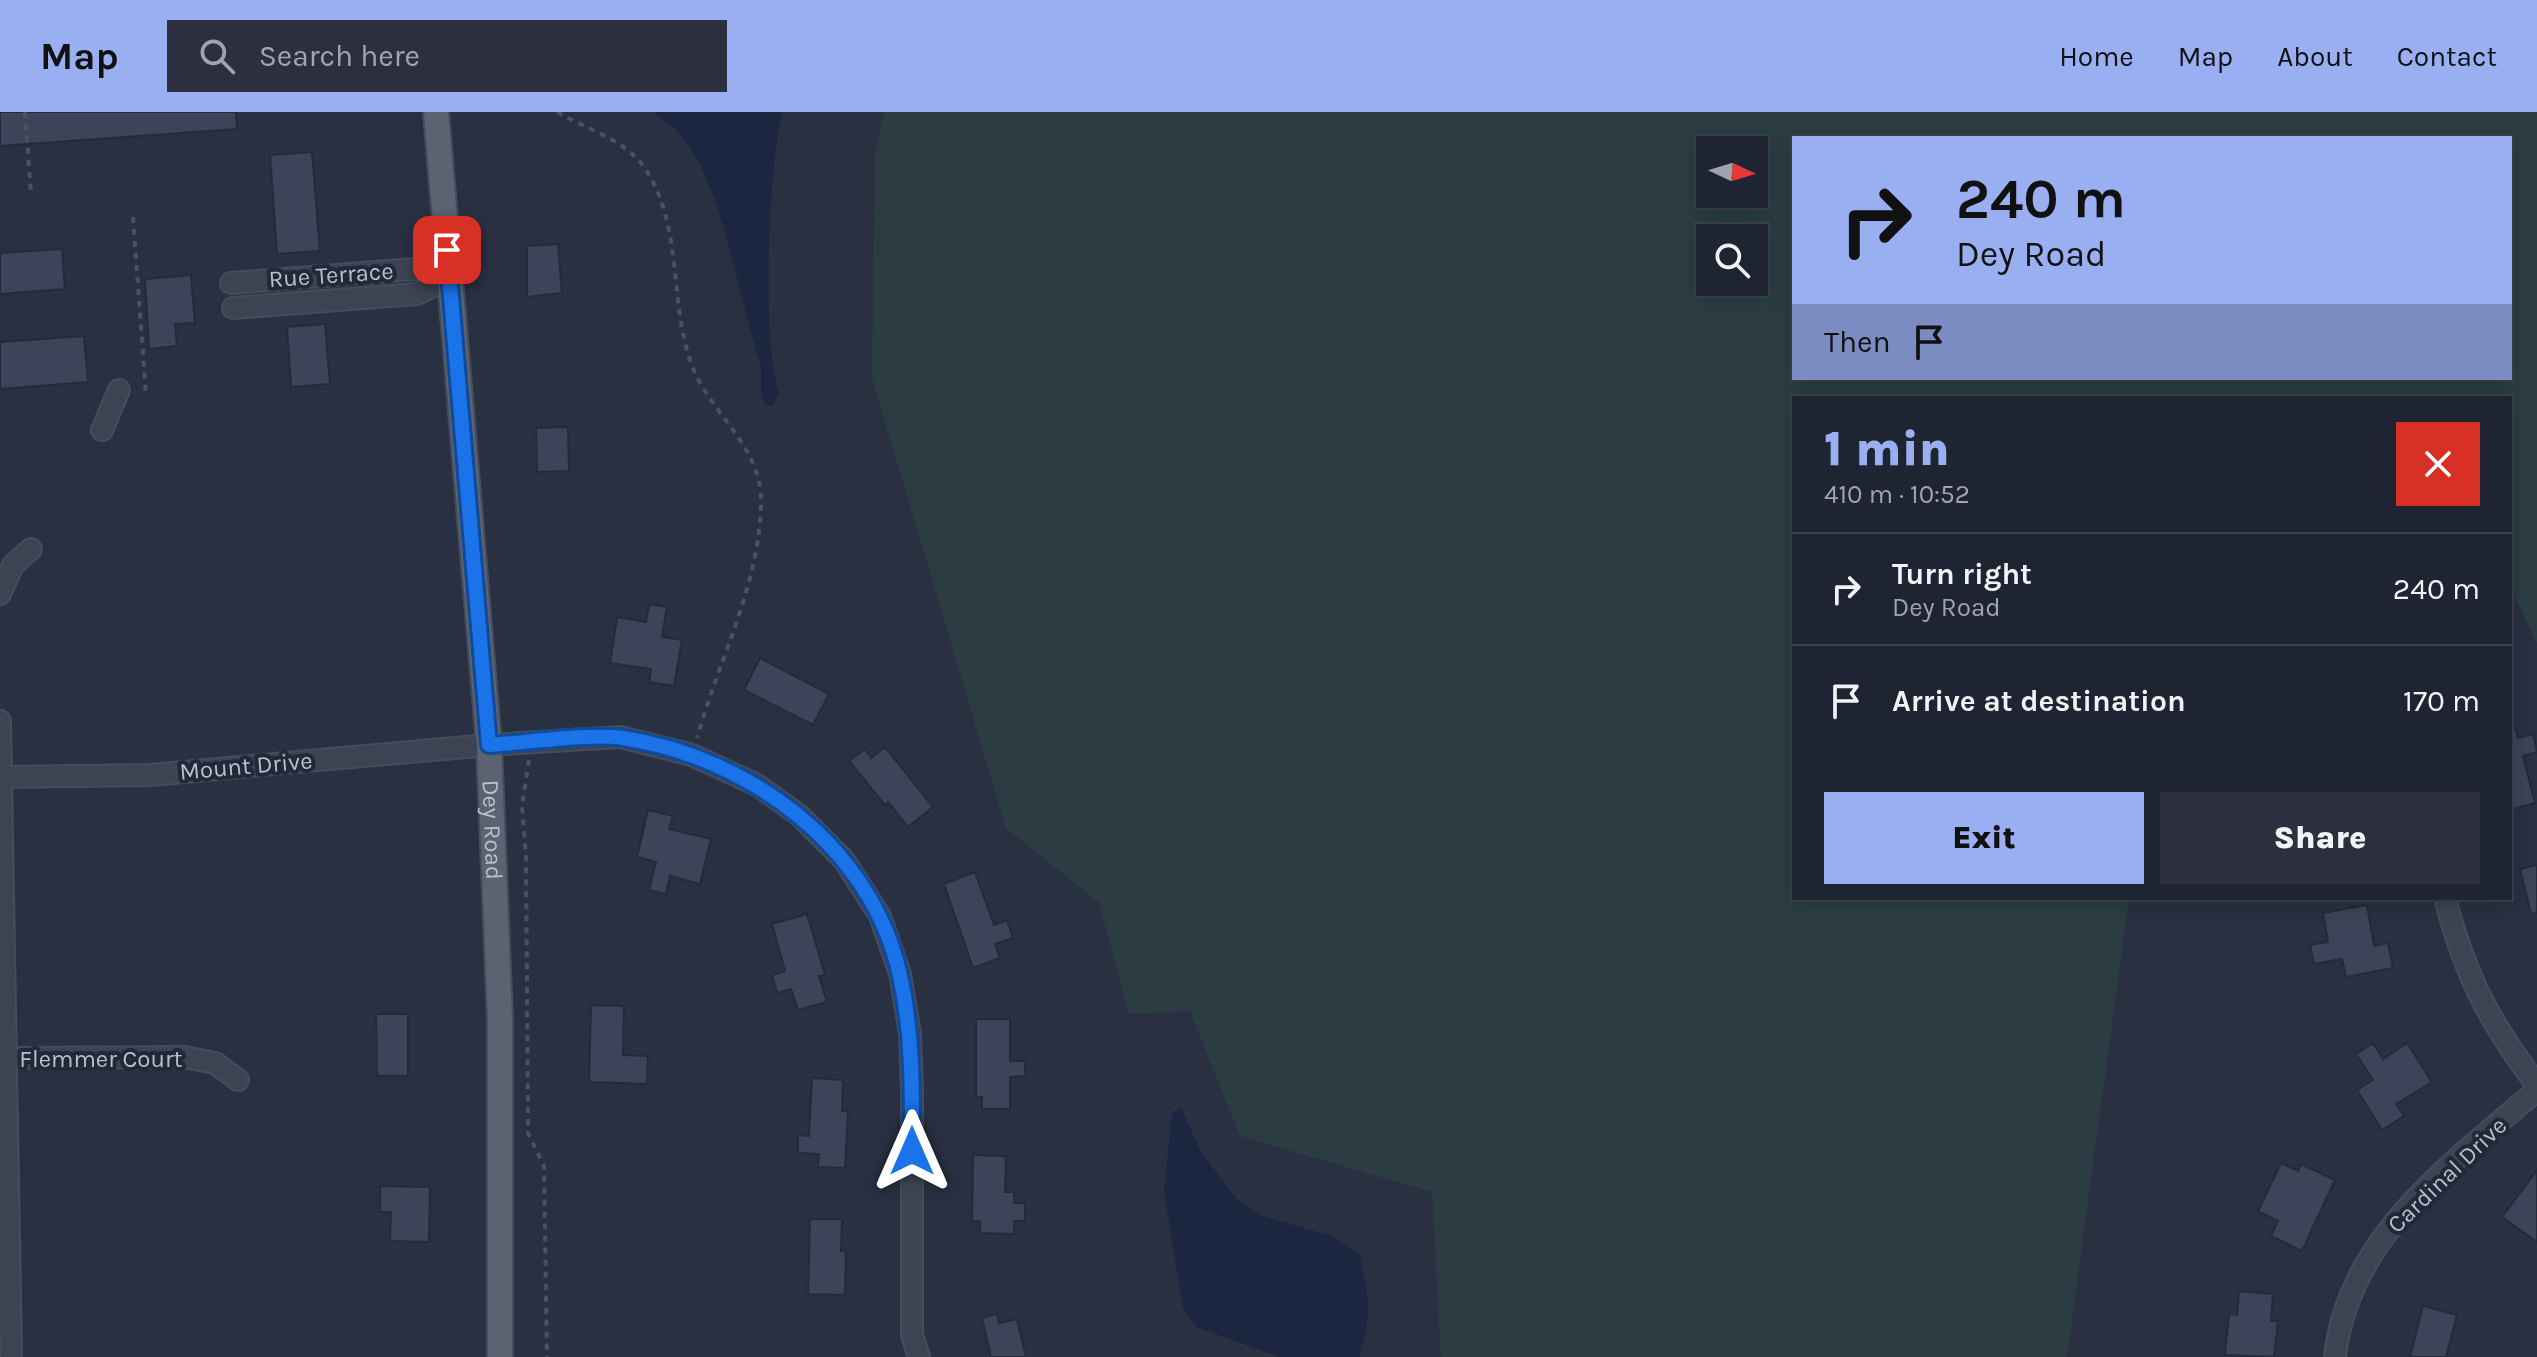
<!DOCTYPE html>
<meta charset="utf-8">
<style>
:root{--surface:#1f2432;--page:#2c303e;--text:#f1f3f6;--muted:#a1a4ac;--line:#3c414d;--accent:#99aff2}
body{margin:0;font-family:Karla,sans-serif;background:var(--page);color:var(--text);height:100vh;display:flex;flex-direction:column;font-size:30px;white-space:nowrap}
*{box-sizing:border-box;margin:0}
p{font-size:26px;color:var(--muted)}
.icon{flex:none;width:44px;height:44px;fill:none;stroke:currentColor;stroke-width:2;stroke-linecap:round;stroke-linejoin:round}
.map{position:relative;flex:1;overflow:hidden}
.drawer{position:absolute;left:1792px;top:284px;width:720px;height:504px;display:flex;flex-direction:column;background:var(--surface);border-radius:0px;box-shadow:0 4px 20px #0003,0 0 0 2px var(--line)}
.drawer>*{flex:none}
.top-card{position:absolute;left:1792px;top:24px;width:720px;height:244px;border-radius:0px;box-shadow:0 4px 20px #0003,0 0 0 2px var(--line);background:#99aff2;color:#111;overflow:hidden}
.needle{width:52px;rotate:94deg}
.buttons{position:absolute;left:1696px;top:24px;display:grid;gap:16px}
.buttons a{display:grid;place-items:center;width:72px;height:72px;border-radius:0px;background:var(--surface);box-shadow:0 4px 20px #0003,0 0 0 2px var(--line);font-size:40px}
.pin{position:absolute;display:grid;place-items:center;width:68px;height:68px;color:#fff;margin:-34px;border-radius:16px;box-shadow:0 4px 12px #0006}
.me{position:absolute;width:88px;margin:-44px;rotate:0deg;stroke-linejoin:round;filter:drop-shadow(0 0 6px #0008)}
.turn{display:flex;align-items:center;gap:28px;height:168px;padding:0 32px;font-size:36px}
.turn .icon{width:104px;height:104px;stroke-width:2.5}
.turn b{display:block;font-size:56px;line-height:68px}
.then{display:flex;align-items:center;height:76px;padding:0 32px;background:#0003;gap:16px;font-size:30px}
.round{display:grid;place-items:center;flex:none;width:84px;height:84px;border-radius:0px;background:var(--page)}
.head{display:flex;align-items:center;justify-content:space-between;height:136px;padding:0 32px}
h1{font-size:48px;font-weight:800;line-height:60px;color:var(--accent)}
.cta{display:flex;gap:16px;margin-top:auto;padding:16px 32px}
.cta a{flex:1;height:92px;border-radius:0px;background:var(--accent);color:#111;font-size:32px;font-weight:800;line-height:92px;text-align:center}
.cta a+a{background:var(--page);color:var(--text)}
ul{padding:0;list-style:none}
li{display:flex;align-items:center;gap:24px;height:112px;padding:0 32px;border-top:2px solid var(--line)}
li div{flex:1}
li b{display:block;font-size:30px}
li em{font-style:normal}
header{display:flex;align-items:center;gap:48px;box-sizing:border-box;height:112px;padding:0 40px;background:var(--accent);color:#111}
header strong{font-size:38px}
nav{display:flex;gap:44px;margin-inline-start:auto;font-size:28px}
.search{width:560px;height:72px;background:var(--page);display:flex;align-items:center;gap:20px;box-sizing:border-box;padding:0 28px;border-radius:0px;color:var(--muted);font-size:30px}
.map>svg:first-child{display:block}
.green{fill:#2b3d43;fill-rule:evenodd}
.water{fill:#1c2640}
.building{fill:#3b4458;stroke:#242a39;stroke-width:2}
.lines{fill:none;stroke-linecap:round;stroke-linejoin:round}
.minor-casing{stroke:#474c5b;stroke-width:24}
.major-casing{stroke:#474c5b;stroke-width:28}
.path{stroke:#44565b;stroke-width:4;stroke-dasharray:6 6;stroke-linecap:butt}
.minor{stroke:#3d4352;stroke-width:20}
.major{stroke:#5c6272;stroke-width:24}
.route-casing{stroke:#114b97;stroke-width:20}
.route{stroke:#1a73e8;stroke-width:14}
.labels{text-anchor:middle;stroke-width:8;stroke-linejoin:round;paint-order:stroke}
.street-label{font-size:24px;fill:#bbbfcc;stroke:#222837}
</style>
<header>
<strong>Map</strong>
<div class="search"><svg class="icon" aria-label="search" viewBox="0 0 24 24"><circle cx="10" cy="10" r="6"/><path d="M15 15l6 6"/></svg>Search here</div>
<nav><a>Home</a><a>Map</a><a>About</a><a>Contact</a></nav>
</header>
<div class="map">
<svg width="2537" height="1245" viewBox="0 0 2537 1245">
<rect width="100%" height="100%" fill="#293042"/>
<path class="green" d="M884 0H2537V531L2510 474V286H1794V786H2129L2067 1245H1441L1432 1080 1240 1024 1190 899 1129 902 1099 791 1006 716 872 266 875 42ZM1794 26H2510V266H1794ZM1710 38H1754V82H1710ZM1710 126H1754V170H1710Z"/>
<path class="water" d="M653 0H782C769 57 761 228 779 280L774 293 767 294 761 284V254C740 191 724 85 689 34 680 20 667 10 653 0Z
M1181 996 1201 1040 1236 1086 1259 1103 1332 1124 1360 1143C1369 1183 1372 1205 1359 1245H1280L1196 1215 1183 1196 1164 1079 1172 1000Z"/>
<path class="building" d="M0 0H236L237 17 0 34Z
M312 40 320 139 277 142 270 43Z
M558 132 562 181 527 185V134Z
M62 137 65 177 0 182V141Z
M191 163 195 211 175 212 177 234 149 237 145 167Z
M325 212 330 272 291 275 287 215Z
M84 224 88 270 0 277V230Z
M568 315 569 359 537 360 536 316Z
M649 492 667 495 662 525 682 528 674 574 649 570 651 557 610 551 617 505 646 510Z
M760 546 829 582 813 613 744 578Z
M2515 615 2518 626 2533 622 2537 640 2523 644 2535 691 2510 698V616Z
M885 635 933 695 908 715 888 690 885 693 849 649 865 637 871 646Z
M648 698 673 704 669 717 711 727 700 772 670 764 666 782 649 778 656 750 637 745Z
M2537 753V801L2531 802 2520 757Z
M975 760 994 813 1007 808 1013 826 995 832 1000 846 973 856 944 772Z
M2367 793 2374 834 2388 831 2393 856 2346 865 2342 847 2314 852 2310 833 2328 830 2323 801Z
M807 802 825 863 819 864 827 890 798 898 791 877 777 881 772 863 785 859 772 812Z
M591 893 624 894 623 943 648 944 647 972 589 970Z
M376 902H408V964H377Z
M976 907H1010V949H1025V964L1010 965V997H982V985H976Z
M2373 931 2383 947 2407 931 2432 970 2396 992 2404 1004 2382 1018 2357 978 2373 968 2356 942Z
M812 966 843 968 842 999H848L845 1056 818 1055 819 1042 798 1041V1023L809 1024Z
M973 1043 1006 1044 1005 1080H1014V1091H1025V1109H1014V1122L980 1121V1109H972Z
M2281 1051 2298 1059 2301 1052 2335 1068 2302 1139 2271 1124 2278 1109 2258 1099Z
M2537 1058V1130L2502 1105Z
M380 1074 430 1075 429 1130 390 1129 391 1100H380Z
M810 1107H842L841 1139H846L845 1183 808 1182Z
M2239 1179 2273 1182 2271 1209H2278L2274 1245 2225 1243 2229 1202 2237 1203Z
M2423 1194 2457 1203 2446 1245H2410Z
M997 1202 999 1211 1017 1207 1026 1245H991L982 1206Z"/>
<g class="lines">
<g class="minor-casing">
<path id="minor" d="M231 171 415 157 450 166 417 182 233 196
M102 318 119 278
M0 482 13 453 31 437
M0 609 11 1245
M2 665 150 663 489 633 620 625 692 643 757 673 799 703 844 748 880 804 900 862 910 921 912 979V1223L919 1245
M2445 786C2465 863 2489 910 2537 973
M6 946 184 945 215 951 238 968
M2335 1245C2348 1124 2452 1052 2537 978"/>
</g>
<g class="major-casing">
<g id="major">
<path id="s1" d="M436 0 489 633 500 907V1245"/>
</g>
</g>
<path class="path" d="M25 0 31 82
M557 0C584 16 626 28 644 55 683 112 669 185 690 248 707 301 763 332 761 393 759 473 719 548 697 626
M133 105 146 284
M529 648 522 694 526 745 528 1010V1021L544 1054 547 1245"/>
<use href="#minor" class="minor"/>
<use href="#major" class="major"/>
</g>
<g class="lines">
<g class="route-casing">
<path id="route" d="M447 138 489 633C525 631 590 621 623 626 749 645 872 735 900 864 913 922 912 981 912 1039"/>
</g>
<use href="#route" class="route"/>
</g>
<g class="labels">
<g class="street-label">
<text transform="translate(331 163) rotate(-4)" y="8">Rue Terrace</text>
<text transform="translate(246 654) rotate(-5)" y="8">Mount Drive</text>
<text dy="8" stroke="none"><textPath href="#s1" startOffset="720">Dey Road</textPath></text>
<text x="101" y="955">Flemmer Court</text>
<text transform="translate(2447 1063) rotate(-44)" y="8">Cardinal Drive</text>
</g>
</g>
</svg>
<div class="buttons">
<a><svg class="needle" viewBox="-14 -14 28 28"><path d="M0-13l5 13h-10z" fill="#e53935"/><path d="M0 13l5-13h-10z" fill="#a1a4ac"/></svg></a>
<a><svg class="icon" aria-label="search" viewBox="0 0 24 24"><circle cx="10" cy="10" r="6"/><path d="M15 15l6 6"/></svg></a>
</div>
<div class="pin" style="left:447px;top:138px;background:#d93025"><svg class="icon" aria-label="arrive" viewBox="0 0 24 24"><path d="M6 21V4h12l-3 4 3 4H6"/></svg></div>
<svg class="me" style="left:912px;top:1039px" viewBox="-20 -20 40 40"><path d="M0-17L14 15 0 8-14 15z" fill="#1a73e8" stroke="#fff" stroke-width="4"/></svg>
<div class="top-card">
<div class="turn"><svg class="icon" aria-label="right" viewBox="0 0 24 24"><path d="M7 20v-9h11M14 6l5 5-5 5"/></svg><div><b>240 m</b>Dey Road</div></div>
<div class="then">Then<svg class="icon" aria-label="arrive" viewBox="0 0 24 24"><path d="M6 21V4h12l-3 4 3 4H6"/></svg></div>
</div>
<section class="drawer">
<div class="head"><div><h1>1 min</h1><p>410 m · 10:52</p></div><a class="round" style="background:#d93025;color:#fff"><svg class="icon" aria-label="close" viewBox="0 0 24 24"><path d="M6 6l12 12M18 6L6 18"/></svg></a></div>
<ul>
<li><svg class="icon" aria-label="right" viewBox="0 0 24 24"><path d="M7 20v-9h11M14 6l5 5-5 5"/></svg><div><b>Turn right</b><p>Dey Road</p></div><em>240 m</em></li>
<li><svg class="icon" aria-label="arrive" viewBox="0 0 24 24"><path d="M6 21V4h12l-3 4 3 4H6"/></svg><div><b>Arrive at destination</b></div><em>170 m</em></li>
</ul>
<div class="cta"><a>Exit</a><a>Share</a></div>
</section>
</div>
